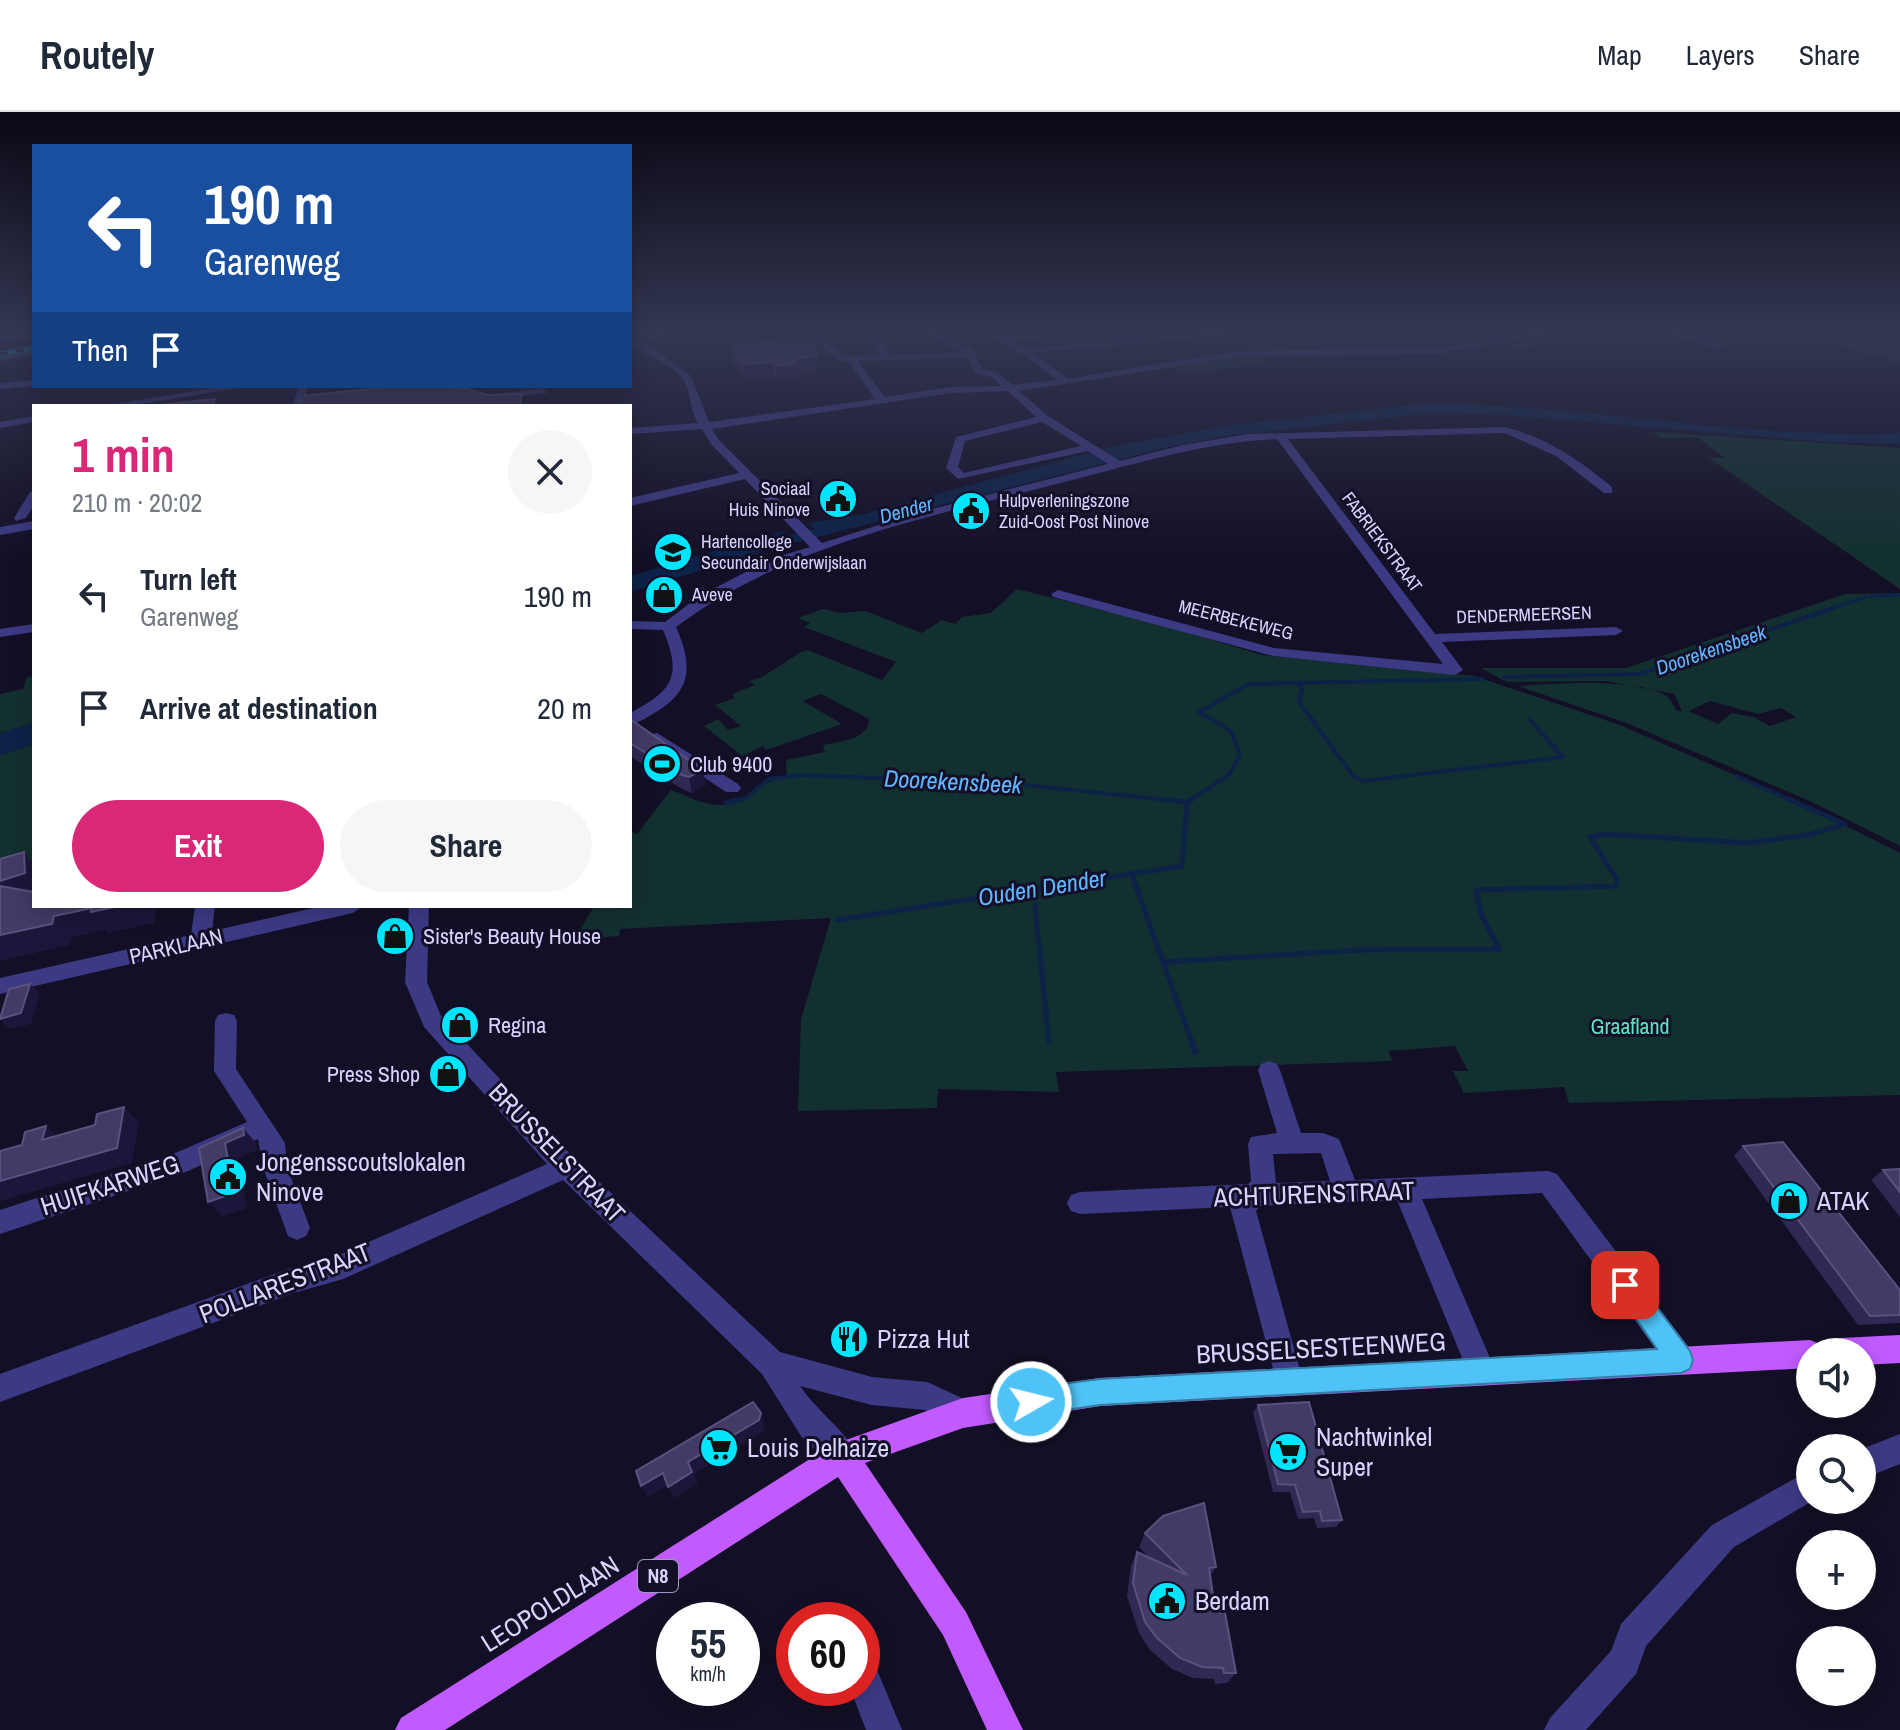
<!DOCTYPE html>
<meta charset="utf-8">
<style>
:root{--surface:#fff;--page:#f6f6f7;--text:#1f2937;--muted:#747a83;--line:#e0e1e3;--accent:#db2777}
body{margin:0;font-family:"Archivo Narrow",sans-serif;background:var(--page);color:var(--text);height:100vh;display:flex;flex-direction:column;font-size:30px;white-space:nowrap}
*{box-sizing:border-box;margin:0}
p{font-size:26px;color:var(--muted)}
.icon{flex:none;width:44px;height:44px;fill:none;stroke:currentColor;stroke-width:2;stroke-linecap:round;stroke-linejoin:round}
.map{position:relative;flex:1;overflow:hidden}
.side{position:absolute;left:32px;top:292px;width:600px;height:504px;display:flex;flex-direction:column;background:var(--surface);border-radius:0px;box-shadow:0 4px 20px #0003}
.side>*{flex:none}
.guide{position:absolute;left:32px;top:32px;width:600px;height:244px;border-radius:0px;box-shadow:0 4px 20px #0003;background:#1a4fa0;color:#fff;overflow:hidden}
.fabs{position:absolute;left:1796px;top:1226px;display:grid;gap:16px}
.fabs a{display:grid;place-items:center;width:80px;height:80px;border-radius:50%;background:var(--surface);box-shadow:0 4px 20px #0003;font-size:40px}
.speed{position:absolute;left:656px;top:1490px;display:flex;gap:16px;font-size:40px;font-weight:700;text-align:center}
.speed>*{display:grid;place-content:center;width:104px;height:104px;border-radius:50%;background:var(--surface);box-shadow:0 4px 20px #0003;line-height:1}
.speed small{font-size:20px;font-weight:400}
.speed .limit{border:12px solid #d22;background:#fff;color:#111}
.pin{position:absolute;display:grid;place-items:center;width:68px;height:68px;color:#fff;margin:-34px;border-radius:16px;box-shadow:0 4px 12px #0006}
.me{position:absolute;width:88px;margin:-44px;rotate:82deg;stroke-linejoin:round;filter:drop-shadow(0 0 6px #0008)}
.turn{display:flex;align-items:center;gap:28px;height:168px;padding:0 40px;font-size:36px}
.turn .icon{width:104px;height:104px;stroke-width:2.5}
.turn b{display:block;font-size:56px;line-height:68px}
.then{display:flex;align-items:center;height:76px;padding:0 40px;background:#0003;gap:16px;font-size:30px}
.round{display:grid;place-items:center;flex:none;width:84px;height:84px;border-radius:42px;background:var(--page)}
.head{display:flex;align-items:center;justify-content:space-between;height:136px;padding:0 40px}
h1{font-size:48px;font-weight:700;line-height:60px;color:var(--accent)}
.action{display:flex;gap:16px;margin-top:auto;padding:16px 40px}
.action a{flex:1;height:92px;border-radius:48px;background:var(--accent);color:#fff;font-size:32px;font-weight:700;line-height:92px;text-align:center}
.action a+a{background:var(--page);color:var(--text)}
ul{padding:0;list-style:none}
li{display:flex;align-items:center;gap:24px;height:112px;padding:0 40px}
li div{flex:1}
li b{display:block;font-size:30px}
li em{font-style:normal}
header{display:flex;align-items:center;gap:48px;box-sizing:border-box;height:112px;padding:0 40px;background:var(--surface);border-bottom:2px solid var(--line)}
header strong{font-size:38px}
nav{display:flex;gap:44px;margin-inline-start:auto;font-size:28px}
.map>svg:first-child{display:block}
.green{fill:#12302f;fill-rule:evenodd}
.water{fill:#0c2248}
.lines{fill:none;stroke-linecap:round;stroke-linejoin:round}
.stream-far3{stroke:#0c2248;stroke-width:3}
.stream-far2{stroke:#0c2248;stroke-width:4}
.stream-far1{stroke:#0c2248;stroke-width:5}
.stream{stroke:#0c2248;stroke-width:6}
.minor{fill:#3d3a85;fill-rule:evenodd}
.major{fill:#c25bff;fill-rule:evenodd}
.rail-casing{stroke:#00e5ff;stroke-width:5}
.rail{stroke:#130f26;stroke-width:3;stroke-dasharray:8;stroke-linecap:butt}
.wall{fill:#312854}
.shaded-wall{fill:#1d163a}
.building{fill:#433a66;stroke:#5a527e;stroke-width:2}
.route{fill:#4fc3f7;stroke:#337fa1;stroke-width:2}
.labels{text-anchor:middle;stroke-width:6;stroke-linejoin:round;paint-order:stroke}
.far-poi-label{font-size:18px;fill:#d9d4ff;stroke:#130f26;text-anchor:start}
.far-street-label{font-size:18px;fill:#d9d4ff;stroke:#130f26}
.far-water-label{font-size:20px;font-style:italic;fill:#62b6ff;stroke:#130f26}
.shield{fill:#130f26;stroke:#9e99be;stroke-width:2}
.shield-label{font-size:20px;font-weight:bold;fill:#d9d4ff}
.poi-label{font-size:22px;fill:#d9d4ff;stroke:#130f26;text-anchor:start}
.street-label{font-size:22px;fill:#d9d4ff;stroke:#130f26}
.park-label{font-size:22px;fill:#5fe0c0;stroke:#130f26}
.water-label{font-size:24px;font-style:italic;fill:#62b6ff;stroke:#130f26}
.near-street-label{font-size:26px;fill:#d9d4ff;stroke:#130f26}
.near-poi-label{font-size:26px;fill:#d9d4ff;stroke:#130f26;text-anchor:start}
</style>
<header>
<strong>Routely</strong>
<nav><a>Map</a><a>Layers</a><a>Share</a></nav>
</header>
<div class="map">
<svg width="1900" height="1618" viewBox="0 0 1900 1618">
<rect width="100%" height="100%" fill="#130f26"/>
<path class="green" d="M1567 220H1607L1519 238 1505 233Z
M1816 220 1866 226 1894 224 1888 220H1900V251L1808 225 1823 223Z
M1262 243 1266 248 1261 249 1262 253 1178 261 1171 254Z
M1653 320 1900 336V477L1709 346H1725L1697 325 1661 326Z
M1017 477 1162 513 1262 543 1474 564 1620 613 1806 694 1900 741V983L1569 991 1564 975 1464 981 1453 959H1468L1455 934 1388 939 1393 949 1056 960 1059 980 938 977 937 996 798 999 801 907 831 806 620 817 619 824 575 827 594 794H630V719L637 722 671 678C685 683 703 693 719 693 746 694 761 667 787 665L786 648 825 640 823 633C839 629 868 629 869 607L821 582 803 589 842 612 766 638 763 634 742 644 704 614 718 607 728 618 741 614 715 593 735 586 732 582 755 573 749 569 762 565 801 540 808 538 882 568 896 550 804 515 810 511 798 506 823 497 841 501 865 499 922 521 942 508 955 512 962 505 991 501Z
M1900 481V734L1810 689 1629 612 1518 574C1552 572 1638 565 1666 584 1671 587 1673 593 1677 599H1682L1674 582 1607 569 1507 570 1481 556H1626L1845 482ZM1710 589 1758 602 1781 596 1796 605 1770 614 1754 605 1732 601 1718 612 1689 599Z
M34 564V611L0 621V582L23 577 27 565Z
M34 632V754L0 766V643Z"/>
<path class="water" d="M1422 292C1582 291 1741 328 1900 321V332L1825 330 1503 303 1435 301 1232 323 1172 334 771 437 630 480V464L782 419 788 423 814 417 809 411 860 403 1115 334 1230 313Z
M34 611V632L0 643V621Z"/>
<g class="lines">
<path class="stream-far3" d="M1870 484 1900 483
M1833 496 1866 485"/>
<path class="stream-far2" d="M1504 565 1640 562 1839 494
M1297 571 1302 577 1299 590 1354 665 1363 669 1563 645 1530 608
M1736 664 1793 689
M734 689 746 686 769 667 801 663 1016 672 1178 689
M1189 689 1229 663 1240 643 1231 619 1199 600 1249 572 1482 567"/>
<path class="stream-far1" d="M1159 687 1187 690
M726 691 742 687
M1133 766 1192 931
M1035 793 1049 930
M837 808 1182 754 1187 690 1193 687
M1166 850 1361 838 1499 837 1481 802 1476 778 1616 774 1617 768 1590 725 1605 722 1747 731 1808 723 1845 712 1788 687"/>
<path class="stream" d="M1191 929 1195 940"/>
<path class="minor" d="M660 220H674L639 231 653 236 691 264 709 310 875 287 849 250 839 249 807 220H816L844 244 880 243 873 227 865 220C881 220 883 229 890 243L963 240 922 220H933L973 238 982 257 998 261 1013 273 1058 268 1025 244 983 220H994L1004 226 1075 220 1012 230 1024 236 1219 220H1256L1033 241 1068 267 1237 239 1439 236 1538 220H1559L1439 242 1237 245 1019 279 1048 304 1120 349 1183 333 1248 322 1505 315C1547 326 1580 348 1612 375V381H1604L1556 344 1505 321 1288 327 1435 522 1616 515 1623 519 1616 523 1442 530 1463 558 1455 563 1273 544 1053 485 1051 482 1058 478 1274 536 1443 552 1277 327C1202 330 1129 354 1056 372 926 406 785 433 676 515 691 549 694 576 659 598 650 604 640 610 630 613V601C672 579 683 565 663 518L630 517V509L665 510 698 485 770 447 810 435 745 367 630 394V386L739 361 711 332 702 317 630 322V316L698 311C690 298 691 281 684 269 676 256 644 239 630 234V228ZM968 246 975 261 992 265 1001 274 951 275 885 285 858 249ZM1008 279 1036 305 956 325 946 356 958 367 1088 339 1108 352 917 401 822 431 719 328 712 317 951 281ZM1042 310 1081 334 964 361 958 355 965 329Z
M1661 220H1677L1725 233 1720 236Z
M0 223H34V229H0Z
M34 236V242L0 249V243Z
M34 268V274L0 277V271Z
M225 274H251L128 294H102Z
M298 274H308L303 294H293Z
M543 276 547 281 483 288 478 285Z
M34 304V310L0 316V310Z
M34 379V393L26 406 16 409 14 406 30 380Z
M34 409V417L0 423V415Z
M34 512V520L0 525V517Z
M657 621 738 672 741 676 738 680H726L651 630V622Z
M195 794H215L212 819 322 794H363L353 801 0 882V866L191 823Z
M409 794H429L427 870 441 904 575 1047 780 1240 872 1265 927 1270 973 1291 978 1301 973 1311 963 1316 925 1298 872 1293 800 1274C815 1297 849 1322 858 1344L854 1355 843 1359 832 1355 801 1324 762 1262 563 1068 343 1167 294 1181 0 1290V1262L294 1155 332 1146 547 1052 424 915 405 870Z
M226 901 234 903 237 909 236 957 285 1031 287 1055 310 1116 306 1124 297 1128 288 1124 263 1055 258 1027 188 1059 0 1122V1098L173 1042 247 1010 214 959 215 909 218 903Z
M1269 949 1277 952 1280 958 1301 1021H1323L1339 1027 1355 1068 1548 1059 1557 1062 1691 1238 1695 1248 1691 1258 1681 1262 1671 1258 1542 1081 1422 1087 1496 1260 1492 1270 1482 1274 1472 1270 1397 1088 1260 1094 1256 1099 1303 1269 1299 1279 1289 1283 1279 1279 1230 1095 1080 1102 1071 1099 1067 1091 1071 1083 1080 1080 1248 1072 1251 1069 1248 1032 1251 1025 1277 1021 1258 958 1261 952ZM1321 1041 1330 1069 1276 1071 1273 1042Z
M1900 1322V1352L1862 1367V1337Z
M1810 1358V1388H1814L1734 1435 1646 1534 1636 1562 1586 1618H1544L1550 1606 1611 1539 1621 1512 1712 1413Z
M863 1548 875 1553 902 1618H866L850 1576H862Z"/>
<path class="major" d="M1900 1223V1251L1862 1253V1240H1827L1831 1230 1841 1226Z
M1810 1228 1820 1232 1823 1240H1810V1256L1100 1294 963 1316 865 1351 966 1500 1023 1618H987L943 1523 838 1365 445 1618H395L401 1606 832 1333 963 1286 1100 1266Z"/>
<g class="rail-casing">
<path id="rail" d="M0 242 34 236"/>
</g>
<use href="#rail" class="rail"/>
</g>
<path class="wall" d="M777 233 817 243 818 258 797 262V267L778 269 775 265 746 267 733 250 731 235Z
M630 607 706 673 692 681 682 677 630 644Z
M1743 1034 1900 1178V1211L1858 1213 1734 1044Z
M1900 1057V1105L1871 1068 1883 1058Z
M1258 1293 1342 1408 1336 1415 1317 1416 1314 1406 1298 1407 1290 1380H1273L1253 1301Z
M1145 1421 1216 1455 1210 1465 1214 1490 1236 1561 1227 1571 1215 1572 1214 1567 1193 1566 1172 1557 1150 1538 1139 1521 1127 1484 1131 1453 1137 1440 1150 1446 1139 1435Z"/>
<path class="shaded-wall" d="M817 243 818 258 797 262V267L778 269 776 254 794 247Z
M773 250 775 265 746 267 744 252Z
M703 658 706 673 692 681 689 665Z
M24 740 34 753V784L0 785V769Z
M119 794H157L154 811 108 821 105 818 72 825 70 833 0 849V823L54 804 92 796Z
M30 872 40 882 31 912 10 917 0 907Z
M124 995 139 1010 132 1051 0 1089V1069Z
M46 1014 62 1029 42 1028Z
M243 1016 256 1031 257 1038 238 1046 247 1096 222 1104 208 1090 225 1031Z
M761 1301 765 1313 763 1320 694 1362 698 1372 674 1386 668 1375 688 1350Z
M663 1361 669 1372 648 1385 641 1374Z"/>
<path class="building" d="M774 229 777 233 812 231 817 243 794 247 796 251 776 254 773 250 744 252 731 235Z
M400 274 464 276 488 283 522 282 520 291 523 294H299L301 284Z
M215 287 212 294H151Z
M630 607 703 658 689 665 679 662 630 631Z
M24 740 25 761 0 769V747Z
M0 774 34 780V794H119L91 800 92 796 54 804 52 812 0 823Z
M30 872 21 901 0 907 9 877Z
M124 995 117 1036 0 1069V1039L22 1033 25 1020 46 1014 42 1028 95 1013 97 1002Z
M243 1016 244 1023 225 1031 234 1081 208 1090 199 1036Z
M1783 1030 1900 1178V1203L1870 1204 1743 1034Z
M1900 1057V1080L1883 1058Z
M753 1290 761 1301 759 1308 688 1350 692 1360 668 1375 663 1361 641 1374 636 1359Z
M1309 1290 1342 1408 1322 1409 1320 1399 1303 1400 1295 1373 1278 1372 1258 1293Z
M1204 1391 1216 1455 1209 1456 1214 1490H1223L1236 1561H1224L1223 1556 1202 1555 1180 1546 1157 1526 1145 1510 1133 1471 1137 1440 1187 1463 1145 1421 1163 1404Z"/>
<linearGradient id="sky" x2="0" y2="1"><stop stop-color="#0a0815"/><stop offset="0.49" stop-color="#333752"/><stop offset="1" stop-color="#333752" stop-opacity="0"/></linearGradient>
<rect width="1900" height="447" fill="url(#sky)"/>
<path class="route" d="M1625 1161 1634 1165 1690 1239 1693 1248 1690 1257 1681 1261 1100 1293 1031 1303 1022 1299 1018 1290 1022 1280 1031 1276 1100 1267 1657 1237 1613 1173 1616 1165Z"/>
<defs>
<g id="civic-disc" transform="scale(2)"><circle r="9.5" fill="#00e5ff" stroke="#130f26"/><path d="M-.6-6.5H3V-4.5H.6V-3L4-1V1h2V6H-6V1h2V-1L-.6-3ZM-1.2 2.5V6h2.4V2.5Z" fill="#111"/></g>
<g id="school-disc" transform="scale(2)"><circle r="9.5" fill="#00e5ff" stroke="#130f26"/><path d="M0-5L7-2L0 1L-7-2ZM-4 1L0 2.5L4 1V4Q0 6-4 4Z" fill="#111"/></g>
<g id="shop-disc" transform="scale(2)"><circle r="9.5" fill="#00e5ff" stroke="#130f26"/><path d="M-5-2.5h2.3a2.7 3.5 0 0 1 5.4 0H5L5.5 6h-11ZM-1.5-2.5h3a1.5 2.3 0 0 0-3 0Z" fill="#111"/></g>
<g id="stadium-disc" transform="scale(2)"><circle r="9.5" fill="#00e5ff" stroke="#130f26"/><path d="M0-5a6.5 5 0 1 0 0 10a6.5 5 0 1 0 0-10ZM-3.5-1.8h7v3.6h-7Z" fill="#111"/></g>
<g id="restaurant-disc" transform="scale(2)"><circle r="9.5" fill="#00e5ff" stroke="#130f26"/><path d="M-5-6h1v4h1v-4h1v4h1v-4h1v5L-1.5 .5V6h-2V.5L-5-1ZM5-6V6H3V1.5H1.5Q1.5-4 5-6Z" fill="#111"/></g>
<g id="supermarket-disc" transform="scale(2)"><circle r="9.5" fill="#00e5ff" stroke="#130f26"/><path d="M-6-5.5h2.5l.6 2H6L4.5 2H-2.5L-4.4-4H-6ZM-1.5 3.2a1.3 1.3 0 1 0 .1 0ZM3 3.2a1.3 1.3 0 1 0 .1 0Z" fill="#111"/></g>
</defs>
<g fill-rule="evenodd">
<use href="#civic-disc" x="838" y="387"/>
<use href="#civic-disc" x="971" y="399"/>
<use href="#school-disc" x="673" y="440"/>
<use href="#shop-disc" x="664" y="483"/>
<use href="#stadium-disc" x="662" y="652"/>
<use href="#shop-disc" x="395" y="824"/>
<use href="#shop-disc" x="460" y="913"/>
<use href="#shop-disc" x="448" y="962"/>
<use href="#civic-disc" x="228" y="1065"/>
<use href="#shop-disc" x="1789" y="1089"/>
<use href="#restaurant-disc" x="849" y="1227"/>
<use href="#supermarket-disc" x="719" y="1336"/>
<use href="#supermarket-disc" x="1288" y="1340"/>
<use href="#civic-disc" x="1167" y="1489"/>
</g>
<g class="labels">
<g class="far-poi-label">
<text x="810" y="383" text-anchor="end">Sociaal<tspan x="810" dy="21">Huis Ninove</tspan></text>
<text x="999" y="395">Hulpverleningszone<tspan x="999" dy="21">Zuid-Oost Post Ninove</tspan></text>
<text x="701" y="436">Hartencollege<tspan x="701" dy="21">Secundair Onderwijslaan</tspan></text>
<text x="692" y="489">Aveve</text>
</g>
<g class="far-street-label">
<text transform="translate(1382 430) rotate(53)" y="6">FABRIEKSTRAAT</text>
<text transform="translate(1524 503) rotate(-2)" y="6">DENDERMEERSEN</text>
<text transform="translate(1236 508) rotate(14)" y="6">MEERBEKEWEG</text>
</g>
<g class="far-water-label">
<text transform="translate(906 398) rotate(-15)" y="7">Dender</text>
<text transform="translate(1711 538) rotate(-19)" y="7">Doorekensbeek</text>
</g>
<rect class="shield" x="638" y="1448" width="40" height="32" rx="6"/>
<g class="shield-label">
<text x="658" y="1471">N8</text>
</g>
<g class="poi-label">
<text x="690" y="660">Club 9400</text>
<text x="423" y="832">Sister's Beauty House</text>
<text x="488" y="921">Regina</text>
<text x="420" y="970" text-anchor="end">Press Shop</text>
</g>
<g class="street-label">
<text transform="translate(176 834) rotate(-13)" y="8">PARKLAAN</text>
</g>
<g class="park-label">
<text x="1630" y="922">Graafland</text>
</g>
<g class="water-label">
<text transform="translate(953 670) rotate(3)" y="8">Doorekensbeek</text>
<text transform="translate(1042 776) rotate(-9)" y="8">Ouden Dender</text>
</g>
<g class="near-street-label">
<text transform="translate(557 1041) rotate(46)" y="9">BRUSSELSTRAAT</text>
<text transform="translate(110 1073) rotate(-18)" y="9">HUIFKARWEG</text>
<text transform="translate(1314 1082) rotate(-2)" y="9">ACHTURENSTRAAT</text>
<text transform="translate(285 1171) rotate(-21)" y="9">POLLARESTRAAT</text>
<text transform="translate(1321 1236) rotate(-3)" y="9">BRUSSELSESTEENWEG</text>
<text transform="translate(550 1492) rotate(-32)" y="9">LEOPOLDLAAN</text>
</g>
<g class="near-poi-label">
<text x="256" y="1059">Jongensscoutslokalen<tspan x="256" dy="30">Ninove</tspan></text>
<text x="1817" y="1098">ATAK</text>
<text x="877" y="1236">Pizza Hut</text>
<text x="1316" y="1334">Nachtwinkel<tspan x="1316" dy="30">Super</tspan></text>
<text x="747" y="1345">Louis Delhaize</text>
<text x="1195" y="1498">Berdam</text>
</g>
</g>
</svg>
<div class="fabs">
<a><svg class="icon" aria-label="sound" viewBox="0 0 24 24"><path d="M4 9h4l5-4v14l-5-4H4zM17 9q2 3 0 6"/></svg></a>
<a><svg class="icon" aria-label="search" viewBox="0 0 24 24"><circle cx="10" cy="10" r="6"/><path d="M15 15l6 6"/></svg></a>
<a>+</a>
<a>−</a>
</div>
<div class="speed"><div>55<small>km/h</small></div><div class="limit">60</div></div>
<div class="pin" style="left:1625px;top:1173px;background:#d93025"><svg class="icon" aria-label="arrive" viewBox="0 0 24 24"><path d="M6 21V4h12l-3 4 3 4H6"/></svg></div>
<svg class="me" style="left:1031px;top:1290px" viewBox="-20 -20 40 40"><circle r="17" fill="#4fc3f7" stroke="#fff" stroke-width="3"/><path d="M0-11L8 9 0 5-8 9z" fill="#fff"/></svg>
<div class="guide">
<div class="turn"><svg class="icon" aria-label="left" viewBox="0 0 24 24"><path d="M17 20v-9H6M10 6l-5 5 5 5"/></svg><div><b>190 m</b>Garenweg</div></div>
<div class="then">Then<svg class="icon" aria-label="arrive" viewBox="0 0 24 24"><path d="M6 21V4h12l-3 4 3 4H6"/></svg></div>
</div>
<section class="side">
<div class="head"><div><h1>1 min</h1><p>210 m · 20:02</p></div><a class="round"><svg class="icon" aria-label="close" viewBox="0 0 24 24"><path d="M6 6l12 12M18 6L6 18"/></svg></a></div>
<ul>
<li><svg class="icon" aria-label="left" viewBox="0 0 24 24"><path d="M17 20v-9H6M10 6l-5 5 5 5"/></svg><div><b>Turn left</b><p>Garenweg</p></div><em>190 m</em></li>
<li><svg class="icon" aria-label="arrive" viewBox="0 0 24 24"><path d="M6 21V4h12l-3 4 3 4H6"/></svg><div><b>Arrive at destination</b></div><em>20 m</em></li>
</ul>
<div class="action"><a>Exit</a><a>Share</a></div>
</section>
</div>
